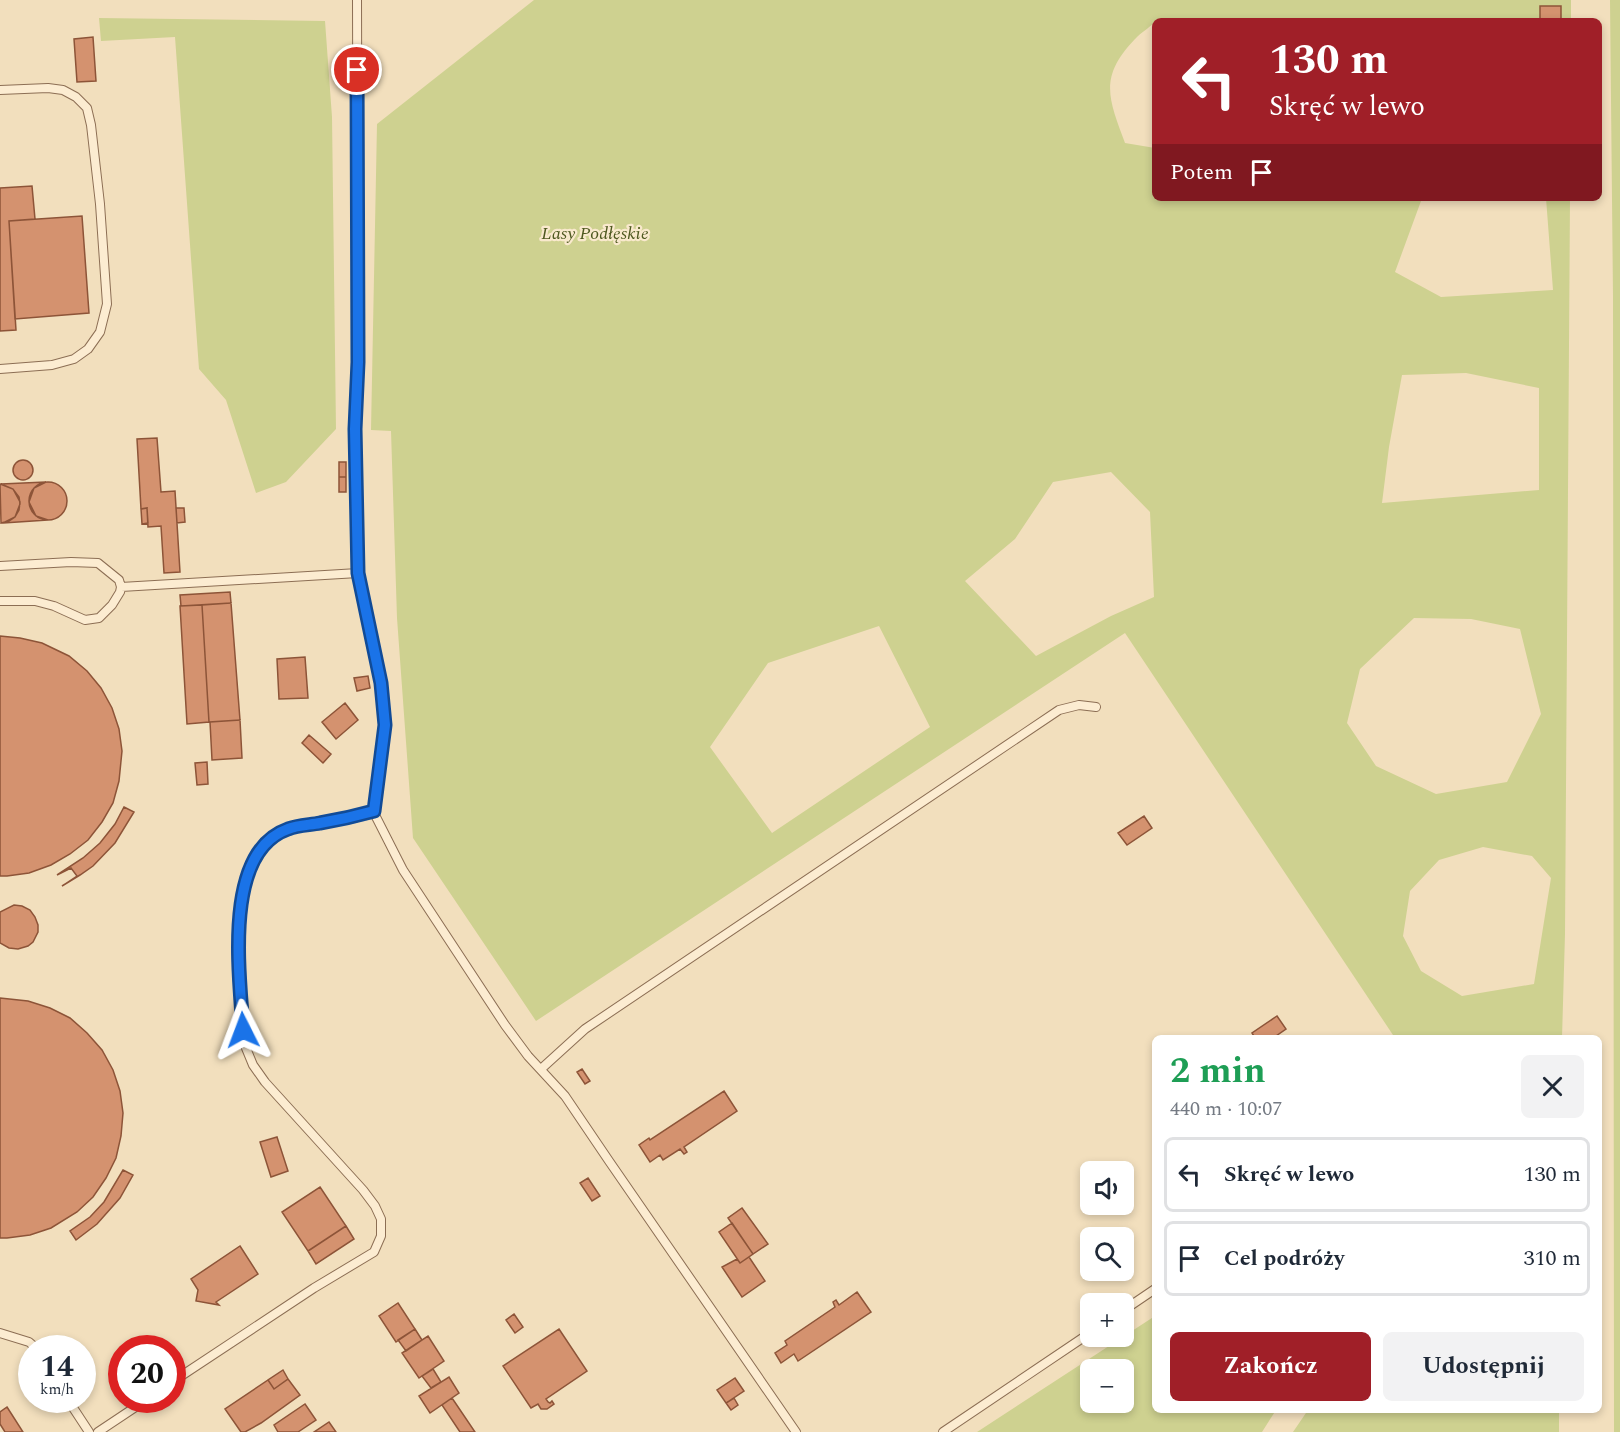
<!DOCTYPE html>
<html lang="pl">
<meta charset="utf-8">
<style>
:root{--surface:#fff;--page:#f2f2f3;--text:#1f2937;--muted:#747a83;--line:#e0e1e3;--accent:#a01f28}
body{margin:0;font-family:Spectral,serif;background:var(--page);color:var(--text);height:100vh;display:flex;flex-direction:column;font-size:22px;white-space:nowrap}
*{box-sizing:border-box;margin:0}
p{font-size:20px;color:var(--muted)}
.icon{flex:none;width:33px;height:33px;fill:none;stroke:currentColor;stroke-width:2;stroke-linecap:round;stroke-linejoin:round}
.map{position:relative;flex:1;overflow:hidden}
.panel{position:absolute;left:1152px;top:1035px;width:450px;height:378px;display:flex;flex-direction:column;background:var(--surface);border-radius:9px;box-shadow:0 3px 9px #0003}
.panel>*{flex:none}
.hud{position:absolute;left:1152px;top:18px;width:450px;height:183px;border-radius:9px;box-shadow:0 3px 9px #0003;background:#a01f28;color:#fff;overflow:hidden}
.buttons{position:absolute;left:1080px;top:1161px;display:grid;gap:12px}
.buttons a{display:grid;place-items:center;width:54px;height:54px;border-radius:9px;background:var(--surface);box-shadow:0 3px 9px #0003;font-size:30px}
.speed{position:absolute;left:18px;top:1335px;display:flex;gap:12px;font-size:30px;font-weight:700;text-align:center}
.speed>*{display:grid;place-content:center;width:78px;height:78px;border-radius:50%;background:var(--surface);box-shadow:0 3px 9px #0003;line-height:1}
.speed small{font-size:15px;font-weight:400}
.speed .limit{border:9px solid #d22;background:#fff;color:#111}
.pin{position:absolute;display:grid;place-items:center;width:51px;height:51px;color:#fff;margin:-26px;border:3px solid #fff;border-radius:50%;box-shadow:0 2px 6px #0007}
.me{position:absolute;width:66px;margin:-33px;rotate:357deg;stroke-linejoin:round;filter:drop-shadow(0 0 4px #0008)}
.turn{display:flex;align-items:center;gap:21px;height:126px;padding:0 18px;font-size:27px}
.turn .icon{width:78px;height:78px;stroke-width:2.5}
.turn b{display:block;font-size:42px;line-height:51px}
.then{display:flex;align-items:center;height:57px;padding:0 18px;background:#0003;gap:12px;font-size:22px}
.round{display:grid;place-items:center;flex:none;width:63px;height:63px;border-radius:9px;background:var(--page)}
.headline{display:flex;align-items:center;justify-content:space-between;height:102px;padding:0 18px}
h1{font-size:36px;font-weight:700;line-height:45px;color:#1e9e55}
.primary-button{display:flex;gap:12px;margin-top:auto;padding:12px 18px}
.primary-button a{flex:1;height:69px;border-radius:9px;background:var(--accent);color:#fff;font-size:24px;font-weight:700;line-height:69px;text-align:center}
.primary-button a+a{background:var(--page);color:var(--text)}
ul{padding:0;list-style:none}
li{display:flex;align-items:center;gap:18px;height:75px;margin:0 12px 9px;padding:0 6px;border:3px solid var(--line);border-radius:9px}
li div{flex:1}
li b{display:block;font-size:22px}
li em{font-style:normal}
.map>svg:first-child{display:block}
.green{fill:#ced190;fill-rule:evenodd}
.building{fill:#d4926f;stroke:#8d5438;stroke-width:1.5}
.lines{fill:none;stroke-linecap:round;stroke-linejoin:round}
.service-casing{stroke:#8c6e54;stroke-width:10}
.service{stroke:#fcecd1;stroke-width:8}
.route-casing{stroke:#114b97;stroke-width:15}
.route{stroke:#1a73e8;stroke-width:10}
.labels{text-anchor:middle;stroke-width:4.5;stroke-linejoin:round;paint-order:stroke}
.park-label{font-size:18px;font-style:italic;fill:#4e581f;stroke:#f9e9cd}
</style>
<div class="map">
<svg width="1620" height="1432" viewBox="0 0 1620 1432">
<rect width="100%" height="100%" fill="#f2dfbd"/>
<path class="green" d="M534 0H1571V21H1289L1288 19 1193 18 1192 21H1155C1151 27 1143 31 1138 36 1098 76 1108 97 1125 143L1155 148V198H1428L1421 201 1395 272 1441 297 1553 290 1546 198H1570L1565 934 1562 1038H1395L1125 633 536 1021 413 838 397 618 391 431 371 430 377 124ZM1466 373 1539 388V490L1382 503 1389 447 1402 375ZM1111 472 1150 512 1154 597 1111 616 1036 656 965 581 1015 539 1053 482ZM1414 618 1471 619 1520 629 1541 714 1507 782 1436 794 1376 766 1347 723 1360 669ZM879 626 930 727 772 833 710 747 768 663ZM1483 847 1532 856 1551 878 1534 984 1462 996 1421 971 1403 936 1410 891 1439 860Z
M1610 0H1620V1432H1614L1613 297Z
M99 18 325 21 332 117 336 429 286 482 256 493 226 400 199 369 175 37 101 41Z
M1155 1316V1410H1276L1262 1432H977ZM1090 1370H1124V1402H1090Z
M1308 1410H1559V1432H1293Z"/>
<path class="building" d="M1540 6H1561V21H1540Z
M93 37 96 81 77 82 74 39Z
M32 186 35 219 9 221 16 330 0 331V188Z
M82 216 89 313 15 319 9 221Z
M157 438 161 492 175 491 180 572 164 573 161 526 148 527 147 508 141 509 137 439Z
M13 470a10 10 0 1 1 20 0a10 10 0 1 1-20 0Z
M339 462H346V477H339Z
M339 477H346V492H339Z
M29 501a19 19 0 1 1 38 0a19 19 0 1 1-38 0Z
M46 482 34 488 29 502 36 516 48 520 3 523 15 517 19 510 20 502 13 489 1 484Z
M0 484 13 489 19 497 20 504 15 517 9 521 1 523Z
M147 508 148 523 142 524 141 509Z
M176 508H184L185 522 177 523Z
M230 592 231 603 181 606 180 595Z
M231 603 240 720 209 722 202 605Z
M202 605 209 722 187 724 180 606Z
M0 636 20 638 42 643 69 656 87 671 101 688 112 708 119 729 122 751 119 781 113 803 102 822 88 840 70 854 51 865 29 873 7 876H0Z
M305 657 308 698 279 699 277 659Z
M368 676 370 688 357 691 354 678Z
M345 703 358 720 336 739 322 722Z
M240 720 242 758 212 760 210 722Z
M309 735 331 754 323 763 302 743Z
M207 762 208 784 197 785 195 763Z
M124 807 134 812 115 843 93 866 80 875 62 886 77 876 71 868 57 875 83 858 100 843 115 824Z
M1144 816 1152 828 1127 845 1118 833Z
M14 905 22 906 30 910 35 917 38 925V932L33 942 28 946 18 949 9 948 0 943V912Z
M0 998 28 1001 50 1008 70 1018 87 1033 102 1050 113 1070 120 1091 123 1113 121 1136 116 1158 106 1178 93 1197 77 1212 51 1228 30 1235 7 1238H0Z
M1277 1016 1286 1029 1273 1038H1255L1252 1033Z
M582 1069 590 1081 585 1084 577 1072Z
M724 1091 737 1111 684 1147 687 1152 684 1154 680 1149 663 1160 660 1155 650 1162 639 1145 649 1138 650 1140Z
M277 1137 288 1171 271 1177 260 1142Z
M123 1170 133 1175 120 1198 97 1224 76 1240 70 1231 90 1217 104 1202Z
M588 1178 600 1196 592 1201 580 1183Z
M320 1187 346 1226 308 1251 282 1212Z
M742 1208 768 1244 753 1254 728 1218Z
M732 1223 753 1254 740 1263 719 1232Z
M346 1226 354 1239 316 1264 308 1251Z
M240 1246 258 1274 216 1302 219 1305 196 1301 198 1290 191 1279Z
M749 1257 765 1281 742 1297 722 1267 737 1259 740 1263Z
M857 1292 871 1312 798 1361 794 1354 781 1363 775 1353 787 1345 785 1341 835 1307 833 1302 836 1300 839 1305Z
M398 1303 415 1329 396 1342 379 1316Z
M514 1314 523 1327 515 1333 506 1320Z
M415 1329 422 1340 406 1351 398 1340Z
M559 1329 587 1371 546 1399 548 1402 550 1403 552 1401 554 1404 547 1409H541L538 1404 531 1408 503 1366Z
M428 1336 444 1361 419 1378 402 1353Z
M433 1369 441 1382 431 1388 422 1376Z
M283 1370 288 1379 274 1389 268 1380Z
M449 1377 459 1393 430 1413 419 1396Z
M735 1378 744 1391 726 1403 717 1390Z
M288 1379 300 1395 261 1423 245 1432H241L225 1409 268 1380 274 1389Z
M452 1398 475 1432H460L442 1405Z
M734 1398 738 1405 731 1410 726 1403Z
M305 1404 316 1420 298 1432H278L274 1425Z
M7 1407 23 1432H5L0 1424V1412Z
M329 1422 336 1432H314Z"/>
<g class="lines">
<g class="service-casing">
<path id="service" d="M357 0 358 362 355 429 358 573 381 683 385 725 373 811
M0 90 48 88 63 90 76 97 87 108 91 125 100 204 107 304 100 332 88 349 74 359 52 365 0 369
M0 566 71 562 98 563 119 580 121 587 120 592 112 605 99 618 85 620 54 606 35 601H0
M121 587 358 573
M541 1069 585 1029 1059 710 1079 705 1096 707
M1124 1310 1155 1289
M0 1333 29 1342 36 1348
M172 1382 314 1288 374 1252 381 1236V1219L375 1206 363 1190 265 1082 253 1065 246 1048 243 1030 239 927 243 893 252 864 267 841 288 829 348 819 373 811 403 870 505 1025 528 1056 565 1096 609 1161 796 1432
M68 1400 89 1432
M98 1432 146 1400
M943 1432 1090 1333"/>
</g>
<use href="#service" class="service"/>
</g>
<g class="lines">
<g class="route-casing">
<path id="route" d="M243 1030C240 976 222 852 288 829 298 825 310 825 320 823 338 820 356 816 374 811L385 725 381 683 358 573 355 429 358 362 357 70"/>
</g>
<use href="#route" class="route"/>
</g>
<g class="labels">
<g class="park-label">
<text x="595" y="239">Lasy Podłęskie</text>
</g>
</g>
</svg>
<div class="buttons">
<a><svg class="icon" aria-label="sound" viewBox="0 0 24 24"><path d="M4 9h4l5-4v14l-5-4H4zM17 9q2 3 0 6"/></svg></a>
<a><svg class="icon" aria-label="search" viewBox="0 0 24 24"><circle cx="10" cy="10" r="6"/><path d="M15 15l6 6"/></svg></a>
<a>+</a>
<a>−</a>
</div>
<div class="speed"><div>14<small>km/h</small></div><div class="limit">20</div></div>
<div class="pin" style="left:357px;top:70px;background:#d93025"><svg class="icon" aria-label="arrive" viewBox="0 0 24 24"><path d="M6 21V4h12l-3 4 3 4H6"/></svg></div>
<svg class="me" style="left:243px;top:1030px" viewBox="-20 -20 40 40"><path d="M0-17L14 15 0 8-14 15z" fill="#1a73e8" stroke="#fff" stroke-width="4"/></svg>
<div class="hud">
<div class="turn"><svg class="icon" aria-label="left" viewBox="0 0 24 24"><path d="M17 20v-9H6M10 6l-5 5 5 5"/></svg><div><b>130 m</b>Skręć w lewo</div></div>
<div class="then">Potem<svg class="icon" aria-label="arrive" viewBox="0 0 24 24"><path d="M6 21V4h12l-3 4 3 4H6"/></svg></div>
</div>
<section class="panel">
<div class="headline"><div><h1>2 min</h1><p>440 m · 10:07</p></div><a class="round"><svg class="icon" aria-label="close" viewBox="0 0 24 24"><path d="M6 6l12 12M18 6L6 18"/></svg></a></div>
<ul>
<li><svg class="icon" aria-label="left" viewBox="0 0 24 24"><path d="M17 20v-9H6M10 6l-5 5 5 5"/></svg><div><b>Skręć w lewo</b></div><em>130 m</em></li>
<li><svg class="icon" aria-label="arrive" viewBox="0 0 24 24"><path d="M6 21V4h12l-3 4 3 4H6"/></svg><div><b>Cel podróży</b></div><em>310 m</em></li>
</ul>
<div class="primary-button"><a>Zakończ</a><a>Udostępnij</a></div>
</section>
</div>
